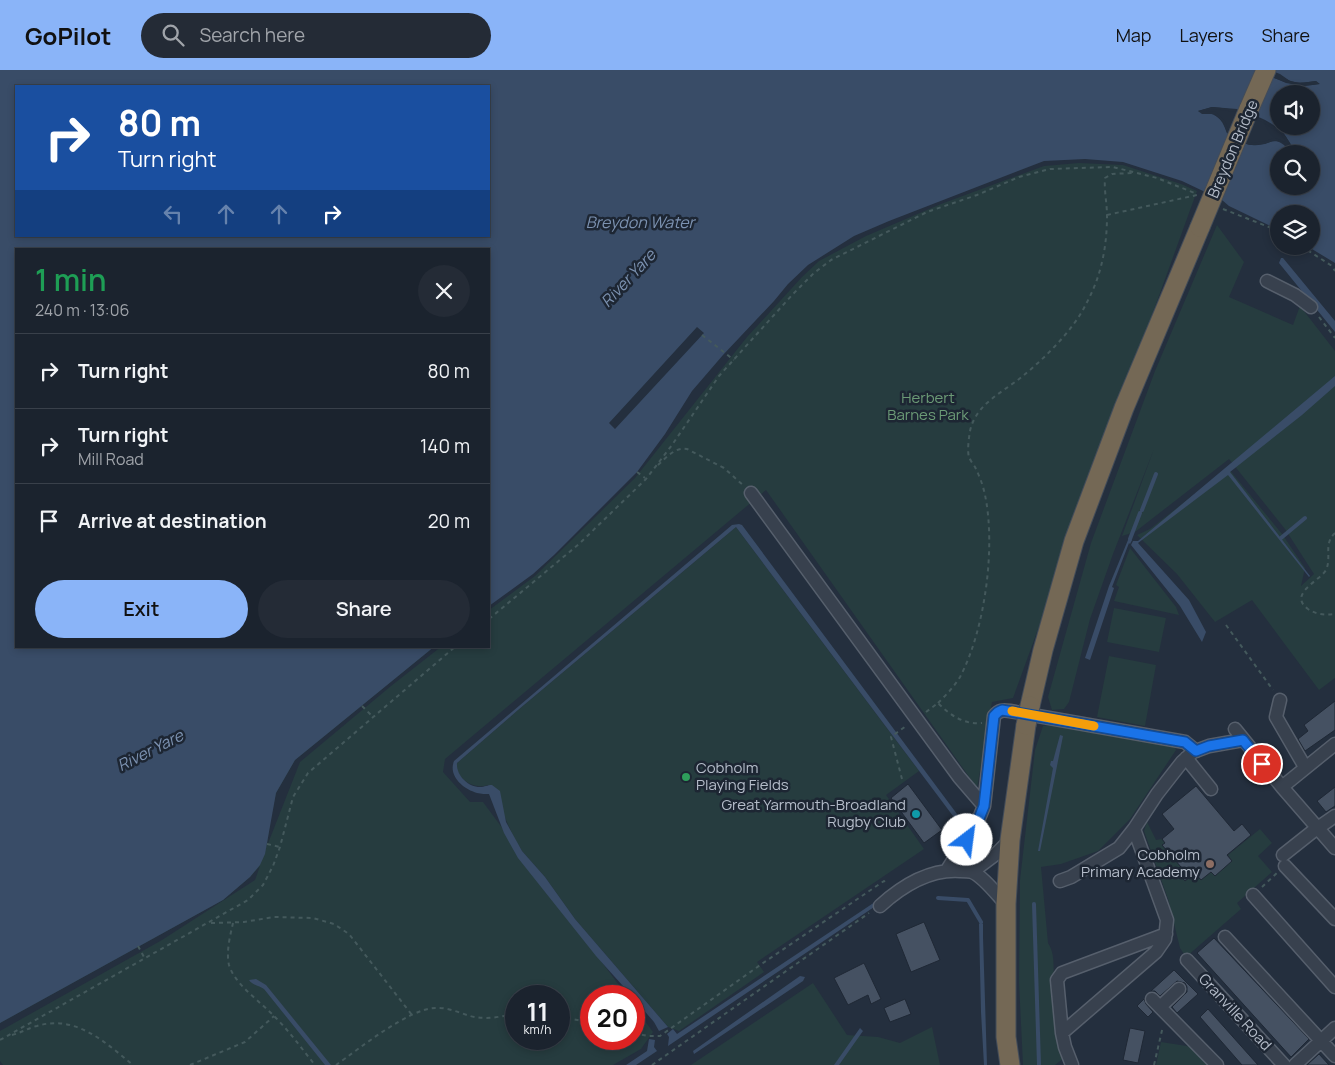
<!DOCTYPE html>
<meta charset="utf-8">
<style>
:root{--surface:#1b232e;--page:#242b36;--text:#f1f3f6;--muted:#a0a4aa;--line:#39404a;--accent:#8ab4f8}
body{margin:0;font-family:Manrope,sans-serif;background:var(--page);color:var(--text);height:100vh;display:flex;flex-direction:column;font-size:19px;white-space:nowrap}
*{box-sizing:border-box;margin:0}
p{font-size:16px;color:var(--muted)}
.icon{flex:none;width:28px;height:28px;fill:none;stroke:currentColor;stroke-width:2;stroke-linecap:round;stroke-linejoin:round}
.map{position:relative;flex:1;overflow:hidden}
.side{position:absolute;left:15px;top:178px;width:475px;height:400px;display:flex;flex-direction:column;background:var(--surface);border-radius:0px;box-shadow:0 2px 8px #0003,0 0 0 1px var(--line)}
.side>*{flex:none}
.banner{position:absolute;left:15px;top:15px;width:475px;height:152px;border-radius:0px;box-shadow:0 2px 8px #0003,0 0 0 1px var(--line);background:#1a4fa0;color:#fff;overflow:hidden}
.controls{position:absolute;left:1270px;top:15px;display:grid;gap:10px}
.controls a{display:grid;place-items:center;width:50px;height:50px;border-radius:50%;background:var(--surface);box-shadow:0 2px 8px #0003,0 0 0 1px var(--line);font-size:25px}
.speed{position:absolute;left:505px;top:915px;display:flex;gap:10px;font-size:25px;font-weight:700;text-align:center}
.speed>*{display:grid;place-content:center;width:65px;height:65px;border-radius:50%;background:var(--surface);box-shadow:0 2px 8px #0003,0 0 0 1px var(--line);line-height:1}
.speed small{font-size:12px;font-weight:400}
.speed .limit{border:8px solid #d22;background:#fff;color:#111}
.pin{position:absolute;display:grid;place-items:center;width:42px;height:42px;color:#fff;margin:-21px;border:2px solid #fff;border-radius:50%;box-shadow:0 1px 5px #0007}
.me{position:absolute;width:55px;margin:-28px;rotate:30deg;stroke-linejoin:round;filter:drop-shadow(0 0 4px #0008)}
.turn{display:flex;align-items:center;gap:18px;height:105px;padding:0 20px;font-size:22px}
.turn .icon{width:65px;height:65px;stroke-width:2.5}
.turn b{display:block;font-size:35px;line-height:42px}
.lanes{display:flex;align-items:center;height:48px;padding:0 20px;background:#0003;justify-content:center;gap:25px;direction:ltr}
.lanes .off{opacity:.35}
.round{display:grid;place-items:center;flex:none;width:52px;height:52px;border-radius:26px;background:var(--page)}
.headline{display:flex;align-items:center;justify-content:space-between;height:85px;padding:0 20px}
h1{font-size:30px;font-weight:600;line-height:38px;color:#1e9e55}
.cta{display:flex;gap:10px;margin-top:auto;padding:10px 20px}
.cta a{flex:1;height:58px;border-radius:30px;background:var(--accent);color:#111;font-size:20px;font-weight:600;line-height:58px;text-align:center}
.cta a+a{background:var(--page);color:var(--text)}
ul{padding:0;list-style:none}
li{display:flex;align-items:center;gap:15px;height:75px;padding:0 20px;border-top:1px solid var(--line)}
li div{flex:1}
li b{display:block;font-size:19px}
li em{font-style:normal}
header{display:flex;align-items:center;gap:30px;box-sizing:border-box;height:70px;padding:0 25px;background:var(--accent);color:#111}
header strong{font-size:24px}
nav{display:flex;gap:28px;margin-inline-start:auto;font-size:18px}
.search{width:350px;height:45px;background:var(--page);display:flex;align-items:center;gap:12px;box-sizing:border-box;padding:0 18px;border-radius:28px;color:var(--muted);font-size:19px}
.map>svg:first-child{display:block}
.green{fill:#263c3f;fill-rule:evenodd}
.water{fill:#394c67;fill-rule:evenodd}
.pier{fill:#242f3e;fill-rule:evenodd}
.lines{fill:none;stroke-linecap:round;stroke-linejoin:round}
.stream{stroke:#394c67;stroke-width:4}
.building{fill:#455162;stroke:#1f2835}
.minor-casing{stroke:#565f6c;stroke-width:15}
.highway-casing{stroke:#434c59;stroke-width:21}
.path{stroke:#44595c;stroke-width:2;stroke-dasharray:4 4;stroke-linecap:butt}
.minor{stroke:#38414e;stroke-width:12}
.highway{stroke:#746855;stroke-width:19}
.highway-bridge-casing{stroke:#434c59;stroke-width:21;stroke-linecap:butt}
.highway-bridge{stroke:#746855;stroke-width:19}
.route-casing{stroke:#114b97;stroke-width:12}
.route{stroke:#1a73e8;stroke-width:9}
.slow{stroke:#f59e0b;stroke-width:9}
.leisure-dot{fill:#2e9e5b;stroke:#1d2633;stroke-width:2}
.culture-dot{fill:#0f9aa8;stroke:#1d2633;stroke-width:2}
.education-dot{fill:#8d6e63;stroke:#1d2633;stroke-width:2}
.labels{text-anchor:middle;stroke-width:5;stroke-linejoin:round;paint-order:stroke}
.street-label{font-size:15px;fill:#b4bcc9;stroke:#1d2633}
.park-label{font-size:15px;fill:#6b9a76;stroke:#1d2633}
.poi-label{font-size:15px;fill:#b4bcc9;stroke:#1d2633;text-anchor:end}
.water-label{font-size:16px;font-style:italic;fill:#7c92b1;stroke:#1d2633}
</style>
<header>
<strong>GoPilot</strong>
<div class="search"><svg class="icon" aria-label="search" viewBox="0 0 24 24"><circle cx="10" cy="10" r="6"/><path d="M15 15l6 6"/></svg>Search here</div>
<nav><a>Map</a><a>Layers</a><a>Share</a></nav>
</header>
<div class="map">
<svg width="1335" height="995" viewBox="0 0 1335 995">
<rect width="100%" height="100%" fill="#242f3e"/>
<path class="green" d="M1079 93 1123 95 1181 114 1197 121 1013 628 992 632 977 718 766 420 445 689 443 702 470 732H483L627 926H591V969H634V936L653 962 641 979 613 995H3L0 991V961L162 870 255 810 260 796 250 807 223 830 0 953V914L280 692 435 576 295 690 276 723 270 752 267 776 300 692 391 616 442 576H489V540L535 506 635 408 747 267 802 207 819 191 866 166 941 134 1044 96ZM516 926H559V969H516Z
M1217 155 1244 192 1229 227 1293 255 1300 236 1335 281V608L1319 620 1252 530 1215 552 1177 504 1137 465 1150 459 1228 398 1282 464 1305 498 1301 516 1314 504 1285 459 1229 389 1135 462 1122 466 1154 379 1113 484 1090 549 1069 632 1064 639 1052 640 1048 627 1091 473 1155 301Z
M736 457 919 701 886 725 924 779 757 892 764 902 679 961 668 957 575 849 545 807 522 781 514 768 503 743 488 715C474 720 455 709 457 693L518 640Z
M1130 478 1176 537 1179 545 1114 531 1119 517 1116 515Z
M1114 538 1166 548 1159 582 1107 572Z
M1109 586 1156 595 1145 656 1097 647Z
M1055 654 1174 674 1176 680 1130 749 1098 781 1061 794 1041 797 1048 873C1055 884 1053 894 1054 906 1056 934 1060 961 1064 988L1055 995H1023L1019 912 1020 810 1035 680 1043 656Z
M1147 752 1156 770 1162 769 1165 773 1162 775 1181 797 1177 801 1185 811 1195 803 1201 810 1211 802 1215 805 1232 791 1228 785 1260 759 1272 773 1258 786 1272 802 1237 833 1241 839 1186 887 1180 878 1168 829 1144 761Z
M813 913 847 965 878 967 900 973 932 957 940 995H691Z
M1161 972 1193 977 1210 995H1156Z"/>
<path class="water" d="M0 0H1257C1276 10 1298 19 1319 14L1316 11C1308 12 1299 14 1291 11 1285 9 1277 3 1269 0H1335V193L1307 176H1311V144H1279V160L1229 136 1222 130 1182 111 1123 92 1085 89 1044 91 889 151 854 166 808 195 788 214 774 231 723 285 692 321 665 364 637 402 554 485 533 504 489 536V179H16V576H435L295 690 276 723 265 784 260 795 250 807 223 830 0 953ZM16 16H489V166H16ZM1279 24H1311V56H1279ZM1212 37C1237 39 1263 44 1282 62 1286 66 1290 73 1293 78L1290 81C1273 62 1271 77 1252 75 1244 75 1234 67 1227 63 1221 46 1216 44 1198 41ZM1279 84H1311V116H1279Z
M1281 188H1283L1335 251V262L1279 193Z
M1335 306V316L1302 345 1230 402 1310 506 1309 507 1228 405 1138 473 1189 530 1206 562 1202 572 1180 536 1131 475 1133 471H1138Z
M739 454 742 455 957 744 963 750 972 754 970 758 959 753 953 746 736 457 518 640 457 693C456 705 468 717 480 717 485 717 487 715 492 715L500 721 506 752 522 781 545 807 575 849 668 957 659 961 654 952 634 929V926H632L596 886 518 788 504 763 489 724C486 724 481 724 477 723 463 719 448 706 454 691L732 455Z
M1130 469 1132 470 1130 474 1129 473 1112 517 1114 518 1090 590 1085 588 1109 516 1128 470Z
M1060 665 1063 666 1040 781H1038L1053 698 1050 695 1051 691H1053Z
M878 830 880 833 668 976 669 967 667 964 673 959 677 964Z
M981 852 983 854V867L987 995H984L981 942 979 854Z
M800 906 805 907 803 911 694 984 693 981Z
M256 909 266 915 331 995H325L264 919C260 916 252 915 249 910Z
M860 958 863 961 839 995H834Z
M649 969 655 970 654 977 657 981 636 995H626L647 981Z"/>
<path class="pier" d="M1269 0 1280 4 1290 11 1300 13 1316 11 1320 14 1304 16 1286 13 1261 2Z
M1212 37 1237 39 1263 50 1283 62 1293 78 1290 81 1283 72 1275 70 1265 74 1250 75 1238 71 1227 63 1223 52 1214 44H1202L1198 41ZM1212 39 1237 42 1262 52 1281 64 1286 72 1275 68 1265 71 1250 73 1239 69 1229 62 1225 51 1216 42 1206 41Z
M697 257 704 263 615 359 609 353Z"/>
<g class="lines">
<path class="stream" d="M1142 440 1156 404
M1281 468 1305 448
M1130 469 1140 443
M938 828 968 830 981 852
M1034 834 1039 995"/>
</g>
<path class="building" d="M1335 631V660L1305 681 1298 669 1308 661 1304 655Z
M908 714 942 760 924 773 891 728Z
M1196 716 1234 761 1242 754 1251 765 1227 785 1232 791 1215 806 1211 802 1201 810 1195 803 1185 811 1176 801 1181 797 1162 775 1165 773 1162 769 1174 759 1162 744Z
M1335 717V736L1326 742 1317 731Z
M924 852 940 890 911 902 896 864Z
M1214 868 1309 969 1291 987 1197 883Z
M864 893 881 929 871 934 868 925 848 935 834 908Z
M1174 900 1198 924 1177 943 1172 937 1187 922V917L1185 913 1177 911 1160 926 1155 921H1151Z
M905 929 911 944 890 952 884 938Z
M1144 929 1146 934 1153 942 1148 947 1137 936Z
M1208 939 1258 995H1242L1200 947Z
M1130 958 1145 961 1138 993 1123 990Z
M1319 984 1329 995H1307Z"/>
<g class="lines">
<g class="minor-casing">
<path id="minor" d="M1267 211 1295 225 1311 237
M751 423 959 707 984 736
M1280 630 1276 647 1305 697
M1235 659 1282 717 1335 778
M1186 688 1211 719
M1282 717 1335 674
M1283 785 1312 762 1335 746
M1285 796 1335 849
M947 800 978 751 984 736 994 646C999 640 1003 640 1010 641L1185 672 1196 681
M972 802 996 784 1010 770
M1060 811 1071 807 1119 778 1134 759 1157 724 1182 692 1193 682 1209 676 1243 670
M1253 825 1335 917
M880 836C902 816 930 799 960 801 964 801 969 801 972 802 983 806 998 826 1006 834
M1225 867 1335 986
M1187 890 1284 995
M1152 929 1217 995
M1160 937 1179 919
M1062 963 1156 882 1165 869 1167 850 1134 759
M1072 995 1065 977 1062 963 1057 910 1062 903 1166 864
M1295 995 1335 958"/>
</g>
<g class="highway-casing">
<path id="highway" d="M1249 39 1266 0
M1030 636 1043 580 1074 471 1124 338 1200 157
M1010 995 1006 967V834L1010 770 1026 655"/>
</g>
<path class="path" d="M1223 139 1279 161
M1107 145 1197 125
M1301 176 1332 196 1335 201
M1319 247 1335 268
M702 265 734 290
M658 395C667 387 675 377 687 379L724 398 744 416
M637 402 645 408
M1335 463C1323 474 1332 487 1326 500 1321 510 1287 524 1308 539 1317 545 1325 545 1335 544
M489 549 579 474 646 409 672 375 719 306 793 224 814 203 831 190 927 142 977 125 1019 107 1050 99 1113 97 1157 108 1197 124
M1226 555 1273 620
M938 633C946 625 954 617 960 607 985 560 996 477 985 425 983 415 979 405 975 397 973 394 970 390 969 387 967 381 969 367 970 361 976 333 1004 322 1024 305 1046 287 1074 259 1086 234 1101 207 1107 177 1107 146 1107 133 1104 121 1105 108L1112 104 1132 103
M362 636 373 647
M926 642 938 633C950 645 964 655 982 653
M902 709 891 667 906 656
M267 774 280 777
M1262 817 1277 803
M211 853 244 852 274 847 313 848 334 854 349 864 412 945
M233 853C230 866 226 882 229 895 235 915 261 932 275 947 290 962 302 979 315 995
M138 876 145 889
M559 946 591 953
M634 963 648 966H660L763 893 884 811 887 814
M12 965C21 963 28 958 37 956 76 944 106 973 133 995
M0 970 248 830 263 815 273 796 280 777 293 727 308 703 456 576
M190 995 245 972 274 946
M336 995C359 979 409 938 436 938 447 937 460 943 470 946 486 950 501 947 516 943
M652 995 869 843
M1154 995 1163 956"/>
<use href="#minor" class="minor"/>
<use href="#highway" class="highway"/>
<g class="highway-bridge-casing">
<path id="highway-bridge" d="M1200 157 1249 39
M1026 655 1030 636"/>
</g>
<use href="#highway-bridge" class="highway-bridge"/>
</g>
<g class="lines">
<g class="route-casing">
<path id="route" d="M967 770 978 751 984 736 994 646 998 642 1002 640 1185 672 1196 681 1209 676 1243 670 1262 694"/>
</g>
<use href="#route" class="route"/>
<path class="slow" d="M1012 641 1094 656"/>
</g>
<circle class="leisure-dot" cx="686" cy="707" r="5"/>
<circle class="culture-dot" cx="916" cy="744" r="5"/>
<circle class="education-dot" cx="1210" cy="794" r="5"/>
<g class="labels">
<g class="street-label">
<text transform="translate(1233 79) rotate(-67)" y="5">Breydon Bridge</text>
<text transform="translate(1235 942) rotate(47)" y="5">Granville Road</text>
</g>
<g class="park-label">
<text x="928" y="333">Herbert<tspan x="928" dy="17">Barnes Park</tspan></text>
</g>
<g class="poi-label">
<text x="696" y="703" text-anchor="start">Cobholm<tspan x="696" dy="17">Playing Fields</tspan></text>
<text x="906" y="740">Great Yarmouth-Broadland<tspan x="906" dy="17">Rugby Club</tspan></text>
<text x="1200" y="790">Cobholm<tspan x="1200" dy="17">Primary Academy</tspan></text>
</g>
<g class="water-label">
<text x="640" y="158">Breydon Water</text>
<text transform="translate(628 208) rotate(-47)" y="6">River Yare</text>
<text transform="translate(150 680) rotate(-27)" y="6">River Yare</text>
</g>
</g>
</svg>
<div class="controls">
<a><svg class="icon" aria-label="sound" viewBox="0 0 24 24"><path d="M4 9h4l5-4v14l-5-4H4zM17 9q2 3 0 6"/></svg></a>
<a><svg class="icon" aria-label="search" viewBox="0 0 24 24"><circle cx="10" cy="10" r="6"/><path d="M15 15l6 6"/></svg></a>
<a><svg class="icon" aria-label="layers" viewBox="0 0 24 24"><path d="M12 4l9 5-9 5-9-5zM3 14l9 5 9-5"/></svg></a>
</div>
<div class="speed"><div>11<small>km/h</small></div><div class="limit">20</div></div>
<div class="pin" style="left:1262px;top:694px;background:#d93025"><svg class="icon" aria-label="arrive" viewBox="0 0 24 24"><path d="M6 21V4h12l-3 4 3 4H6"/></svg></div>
<svg class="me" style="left:967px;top:770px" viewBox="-20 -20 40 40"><circle r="19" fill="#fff"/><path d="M0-13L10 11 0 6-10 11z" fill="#1a73e8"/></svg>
<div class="banner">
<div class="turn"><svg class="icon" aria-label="right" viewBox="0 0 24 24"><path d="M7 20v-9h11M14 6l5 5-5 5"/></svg><div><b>80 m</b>Turn right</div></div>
<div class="lanes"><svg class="icon off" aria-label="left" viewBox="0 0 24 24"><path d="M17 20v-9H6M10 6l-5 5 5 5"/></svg><svg class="icon off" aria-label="ahead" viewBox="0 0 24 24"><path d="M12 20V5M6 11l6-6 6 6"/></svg><svg class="icon off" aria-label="ahead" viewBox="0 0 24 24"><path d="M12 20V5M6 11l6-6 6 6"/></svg><svg class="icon" aria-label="right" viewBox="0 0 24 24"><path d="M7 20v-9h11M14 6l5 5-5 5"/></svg></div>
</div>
<section class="side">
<div class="headline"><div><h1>1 min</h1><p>240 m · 13:06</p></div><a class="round"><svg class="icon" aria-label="close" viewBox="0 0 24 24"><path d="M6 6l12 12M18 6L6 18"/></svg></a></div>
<ul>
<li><svg class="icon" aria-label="right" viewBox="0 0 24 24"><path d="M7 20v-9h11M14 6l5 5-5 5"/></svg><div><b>Turn right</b></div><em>80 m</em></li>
<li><svg class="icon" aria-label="right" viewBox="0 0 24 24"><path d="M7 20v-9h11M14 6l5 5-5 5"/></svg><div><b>Turn right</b><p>Mill Road</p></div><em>140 m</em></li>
<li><svg class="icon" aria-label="arrive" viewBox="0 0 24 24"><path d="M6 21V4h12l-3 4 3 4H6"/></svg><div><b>Arrive at destination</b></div><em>20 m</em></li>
</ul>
<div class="cta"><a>Exit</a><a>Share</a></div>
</section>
</div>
